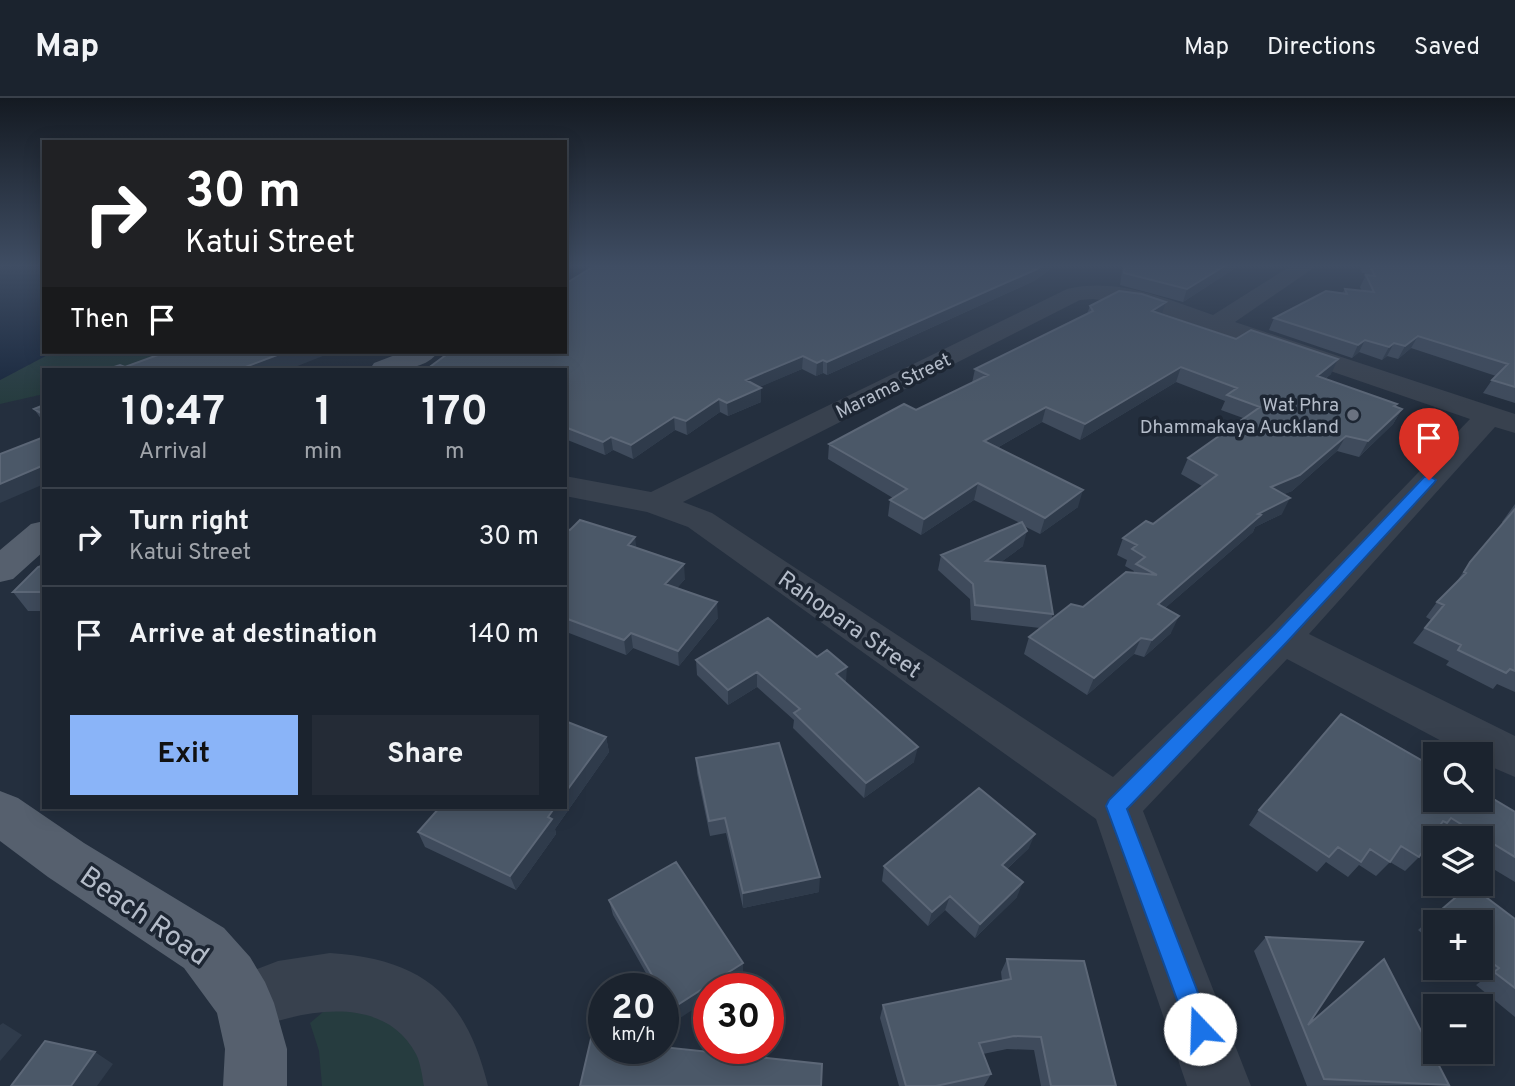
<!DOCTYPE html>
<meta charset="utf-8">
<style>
:root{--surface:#1b232e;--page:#242b36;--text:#f1f3f6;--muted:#a0a4aa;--line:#39404a;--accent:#8ab4f8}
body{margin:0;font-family:Overpass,sans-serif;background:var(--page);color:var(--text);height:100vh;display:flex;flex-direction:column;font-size:26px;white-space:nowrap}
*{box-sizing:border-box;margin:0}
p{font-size:23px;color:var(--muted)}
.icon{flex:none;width:38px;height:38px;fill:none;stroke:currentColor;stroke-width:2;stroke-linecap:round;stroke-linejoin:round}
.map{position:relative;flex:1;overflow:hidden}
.sheet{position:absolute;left:42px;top:270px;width:525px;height:441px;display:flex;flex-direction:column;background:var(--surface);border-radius:0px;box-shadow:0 4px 18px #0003,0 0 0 2px var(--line)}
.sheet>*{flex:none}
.guide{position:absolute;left:42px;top:42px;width:525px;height:214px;border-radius:0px;box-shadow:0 4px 18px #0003,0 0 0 2px var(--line);background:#202124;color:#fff;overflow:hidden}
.controls{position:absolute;left:1423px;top:644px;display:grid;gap:14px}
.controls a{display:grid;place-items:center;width:70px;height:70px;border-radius:0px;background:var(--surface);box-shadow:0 4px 18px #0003,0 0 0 2px var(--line);font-size:35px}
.speed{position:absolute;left:588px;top:875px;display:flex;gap:14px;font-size:35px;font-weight:700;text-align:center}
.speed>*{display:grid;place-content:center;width:91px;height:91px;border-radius:50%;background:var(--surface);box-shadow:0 4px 18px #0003,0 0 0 2px var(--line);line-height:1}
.speed small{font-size:18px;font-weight:400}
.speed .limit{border:10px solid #d22;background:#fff;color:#111}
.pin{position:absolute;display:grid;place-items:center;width:60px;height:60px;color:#fff;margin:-72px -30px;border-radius:50% 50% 50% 0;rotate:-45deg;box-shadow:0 0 7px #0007}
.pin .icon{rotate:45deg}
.me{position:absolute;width:77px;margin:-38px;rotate:339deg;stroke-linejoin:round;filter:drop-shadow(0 0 5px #0008)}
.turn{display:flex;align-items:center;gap:24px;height:147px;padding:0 28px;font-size:32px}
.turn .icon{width:91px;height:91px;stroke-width:2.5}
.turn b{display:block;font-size:49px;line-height:60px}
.then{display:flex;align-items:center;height:66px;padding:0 28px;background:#0003;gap:14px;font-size:26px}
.eta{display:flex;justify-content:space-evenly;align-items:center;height:119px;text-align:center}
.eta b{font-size:42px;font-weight:700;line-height:49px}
.primary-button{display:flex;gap:14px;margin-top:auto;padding:14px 28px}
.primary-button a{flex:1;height:80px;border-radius:0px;background:var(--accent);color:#111;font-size:28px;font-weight:700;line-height:80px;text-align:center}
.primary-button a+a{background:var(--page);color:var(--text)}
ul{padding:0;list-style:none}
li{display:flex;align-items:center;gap:21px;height:98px;padding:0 28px;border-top:2px solid var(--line)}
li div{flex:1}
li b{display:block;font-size:26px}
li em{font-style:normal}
header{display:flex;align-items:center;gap:42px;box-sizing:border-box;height:98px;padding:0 35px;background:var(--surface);border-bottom:2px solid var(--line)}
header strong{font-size:33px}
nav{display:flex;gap:38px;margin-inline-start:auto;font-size:24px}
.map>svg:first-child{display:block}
.green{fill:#263c3f}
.water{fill:#17263c}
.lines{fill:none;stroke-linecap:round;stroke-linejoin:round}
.minor{fill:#38414e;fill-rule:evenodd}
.major{fill:#56606e;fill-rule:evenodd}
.wall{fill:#3f4b5c;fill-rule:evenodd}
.shaded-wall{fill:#2f3b4b}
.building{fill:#4b5868;stroke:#5c6777;stroke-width:2}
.route{fill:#1a73e8;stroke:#114b97;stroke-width:2}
.worship-dot{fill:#6b7280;stroke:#1d2633;stroke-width:2.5}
.labels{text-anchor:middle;stroke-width:7;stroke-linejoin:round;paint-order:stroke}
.far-street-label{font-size:19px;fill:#b4bcc9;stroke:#1d2633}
.far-poi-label{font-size:19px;fill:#b4bcc9;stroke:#1d2633;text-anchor:end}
.street-label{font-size:23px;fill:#b4bcc9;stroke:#1d2633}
.near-street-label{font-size:28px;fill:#b4bcc9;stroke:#1d2633}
</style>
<header>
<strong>Map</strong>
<nav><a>Map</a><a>Directions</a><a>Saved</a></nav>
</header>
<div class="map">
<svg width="1515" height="988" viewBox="0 0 1515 988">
<rect width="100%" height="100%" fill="#242f3e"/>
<path class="green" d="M53 254H169L142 271H44V296L0 306V282Z
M336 903 385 916 419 952 434 988H322L319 953 310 925Z"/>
<path class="water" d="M0 167H44V254H53L0 282Z"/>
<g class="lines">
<path class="minor" d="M1292 167H1318L1235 224 1515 316V335L1495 329 1309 536 1515 638V679L1480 664V656H1466L1287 561 1143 713 1251 988H1187L1096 721 688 429 647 414 565 398V378L651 394 1067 191C1117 179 1167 201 1213 217ZM1093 201 1138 207 1470 321 1268 530 1113 679 712 415 683 404 1080 202Z
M330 855C423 861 466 898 488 988H424C422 978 421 966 416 956 383 893 296 913 244 935L223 926 214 905 223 884 278 863Z"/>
<path class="major" d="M403 254H438C424 274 392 272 370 271L374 265Z
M44 423V453L13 481 0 484V452L31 426Z
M0 693 18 700 84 745 224 830 250 859 265 884 274 905 287 951V988H223L225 951 217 915 184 870 48 779 0 743Z"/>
</g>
<path class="wall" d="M589 167H1056L1034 183 827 277 823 275 816 278 802 271 759 289 761 304 728 318 720 314 687 337 675 332 633 361 613 352 605 357 565 341V254L595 168Z
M1123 167H1240L1183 204 1120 187Z
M1359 167H1515V305L1483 295 1492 282 1496 278 1411 250 1398 261 1387 258 1382 262 1359 254 1352 260 1269 232 1274 220 1342 195 1345 191 1362 193 1360 189 1365 179 1364 178 1365 175H1362Z
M1090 208 1162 216 1331 276 1325 281 1402 311 1393 326 1359 359 1337 353 1292 393 1284 396 1282 416 1255 429 1253 434 1165 510 1171 535 1144 559 1134 556 1087 597 1024 556 1029 539 1040 530 971 522 970 501 938 472 941 457 1020 425 974 402 921 437 888 418 890 402 893 400 828 361 829 346 916 312 972 285 975 271 1087 216ZM1176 284 1225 303 1221 312 1243 320 1188 360 1181 376 1202 388 1153 426 1123 440 1117 457 1127 462 1125 468 1134 473 1133 475 1083 509 1051 522 1053 516 1001 464 1023 448 1024 428 1040 436 1078 409 997 350 1042 324 1080 342Z
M44 307V325L34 311Z
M1515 406V594L1497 586 1493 591 1446 567 1449 563 1413 545 1431 522 1426 519 1437 504 1453 489 1470 464 1503 425 1502 424Z
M565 431 637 450 685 481 677 490 718 520 679 568 633 550 626 557 569 535 565 539Z
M44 467V513H28L13 494Z
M696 562 845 584 914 664 864 700 793 630 794 622 757 589 728 607 697 577Z
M606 639 609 654 555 731 556 736 516 792 425 749 418 734Z
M696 660 819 794 743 810 726 735 710 738 697 675Z
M1435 670 1515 714V784L1480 763V740H1445L1437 735 1432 740 1419 759 1405 773 1390 764 1376 778 1359 767 1348 779 1326 764 1317 774 1249 727 1259 712Z
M1029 750 1007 771 1017 799 975 840 945 812 928 828 882 783 884 768Z
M1470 787 1515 821V919L1476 887 1480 884 1464 870H1480V824H1435V846L1418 832Z
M609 802 743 879 725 891H709L674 924 663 906V891H655L613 817Z
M1266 839 1308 927 1449 987 1307 988 1254 853Z
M1007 861 1116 988H1041L1034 952 1007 951 983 956 991 976 984 988H899L880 920 883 907 1002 883 1001 874Z"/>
<path class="shaded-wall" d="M1043 167H1056L1034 183 827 277V264Z
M1226 167H1240L1183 204 1187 191Z
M1166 204 1161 218 1152 213Z
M1418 238 1411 250 1398 261 1405 248Z
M1365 242 1359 254 1352 260 1358 247Z
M1394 245 1387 258 1382 262 1389 249Z
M285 254H333L290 271H240Z
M803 258 802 271 746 295V282Z
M1338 261 1331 276 1309 293 1317 278Z
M823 262V275L816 278 817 265Z
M1181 269 1176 284 1080 342 1085 326Z
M761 290V304L728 318 727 305Z
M719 301 720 314 687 337 686 323Z
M1046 309 1042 324 981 359 984 343Z
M1402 311 1393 326 1359 359 1368 343Z
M674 319 675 332 633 361 631 347Z
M1346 338 1337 353 1292 393 1263 405 1271 389Z
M611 339 613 352 605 357 603 344Z
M44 367V386L0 405V386Z
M978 385 974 402 921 437 924 421Z
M1083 392 1078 409 1040 436 1045 420Z
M1290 400 1282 416 1255 429 1253 434 1150 523 1158 506 1258 416Z
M1027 433 1023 448 982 478 986 463Z
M635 439 637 454 628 447Z
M684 466 685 481 667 501 665 486Z
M717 504 718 520 679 568 678 553Z
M1179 518 1171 535 1144 559 1152 542Z
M566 520 569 535 565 539V520Z
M631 535 633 550 626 557 624 542Z
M1141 540 1134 556 1087 597 1094 580Z
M847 569 846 584 836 576Z
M757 574V589L728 607V592Z
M606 639 609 654 555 731 556 736 516 792 510 778 555 709H565V695Z
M918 649 914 664 864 700 866 685Z
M1035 736 1029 750 996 781 1002 767Z
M820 779 819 794 743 810V795Z
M1023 784 1017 799 975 840 980 826Z
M950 798 945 812 928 828 932 814Z
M743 865V879L725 891H709V901L674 924 671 911Z
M3 925 22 937 0 963V927Z
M95 954 113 966 97 988H71Z"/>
<path class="building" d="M596 167H1043L1037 171 827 264 823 262 817 265 803 258 746 282 761 290 727 305 719 301 686 323 674 319 631 347 611 339 603 344 565 329V271H427L450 254H565V195L566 194H565V186Z
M1125 167H1226L1187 191 1124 175Z
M1369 167H1515V289L1492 282 1508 266 1418 238 1405 248 1394 245 1389 249 1365 242 1358 247 1274 220 1326 193 1347 196 1345 191 1374 194 1366 177 1375 178Z
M1119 193 1142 196 1166 204 1152 213 1236 241 1251 232 1338 261 1317 278 1397 306 1394 308 1402 311 1368 343 1346 338 1300 377 1271 389 1290 400 1258 416 1261 417 1158 506 1179 518 1152 542 1141 540 1094 580 1029 539 1071 506 1083 509 1126 474 1157 477 1136 466 1145 459 1132 451 1137 447 1123 440 1146 423 1153 426 1217 377 1188 360 1260 309 1227 297 1237 290 1181 269 1085 326 1046 309 984 343 1083 392 1045 420 978 385 924 421 890 402 907 391 829 346 904 306 916 312 988 277 975 271 1093 213 1090 208Z
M166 254H285L240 271H108L120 267 125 269Z
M44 307V317L34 311Z
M44 339V367L0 386V356Z
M1515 411V573L1510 571 1506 575 1458 552 1461 547 1425 530 1444 507 1437 504 1466 475 1464 474 1470 464Z
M580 422 635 439 628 447 684 466 665 486 717 504 678 553 631 535 624 542 565 520V431L570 432Z
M1022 424 1027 433 986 463 1045 468 1053 516 975 507 973 486 941 457Z
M44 467V494H13L38 469Z
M768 520 817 559 827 552 847 569 836 576 918 649 866 685 794 615 800 611 757 574 728 592 696 562Z
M1341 616 1435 670V702H1480V693L1515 714V759L1451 720 1447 725 1443 723 1419 759 1401 748 1390 764 1370 751 1361 764 1338 749 1329 759 1259 712Z
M565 623 606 639 565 695Z
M779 645 820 779 743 795 725 720 709 723 696 660Z
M979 690 1035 736 1002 767 1023 784 980 826 950 798 932 814 884 768Z
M440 709H555L548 719 552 721 510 778 418 734Z
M676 764 743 865 671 911 663 897V891H660L609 802Z
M1470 787 1515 821V890L1494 874 1499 870 1480 856V824H1442L1434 818Z
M1266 839 1363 844 1308 927 1384 861 1449 987 1324 981Z
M1007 861 1084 863 1116 988H1051L1041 939 1014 938 979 945 991 976 936 988H906L883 907 1011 881Z
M591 941 604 943V950H663V949L822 966 821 988H580Z
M45 943 95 954 71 988H11Z"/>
<linearGradient id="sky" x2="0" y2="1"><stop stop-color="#141a22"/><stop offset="0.55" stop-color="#3f4d63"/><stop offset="1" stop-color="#3f4d63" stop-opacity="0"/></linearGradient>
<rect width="1515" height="305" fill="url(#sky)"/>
<path class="route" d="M1429 378 1436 382 1434 385 1287 544 1127 711 1212 931 1209 940 1200 944 1191 940 1106 708 1109 702 1276 535 1424 379Z"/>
<circle class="worship-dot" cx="1353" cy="317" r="7"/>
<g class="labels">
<g class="far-street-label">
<text transform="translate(893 287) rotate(-26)" y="7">Marama Street</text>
</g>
<g class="far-poi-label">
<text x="1339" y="313">Wat Phra<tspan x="1339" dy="22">Dhammakaya Auckland</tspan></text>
</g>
<g class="street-label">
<text transform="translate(850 526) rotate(35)" y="8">Rahopara Street</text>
</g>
<g class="near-street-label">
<text transform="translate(145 817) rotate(35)" y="10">Beach Road</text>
</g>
</g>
</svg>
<div class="controls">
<a><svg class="icon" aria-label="search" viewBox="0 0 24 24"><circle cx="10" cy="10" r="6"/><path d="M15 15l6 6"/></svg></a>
<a><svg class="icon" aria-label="layers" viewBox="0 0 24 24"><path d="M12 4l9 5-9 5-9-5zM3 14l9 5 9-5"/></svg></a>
<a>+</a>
<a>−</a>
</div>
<div class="speed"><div>20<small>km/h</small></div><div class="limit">30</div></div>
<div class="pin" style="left:1429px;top:382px;background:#d93025"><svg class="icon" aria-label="arrive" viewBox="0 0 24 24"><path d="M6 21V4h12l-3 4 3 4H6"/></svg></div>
<svg class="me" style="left:1200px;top:931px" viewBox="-20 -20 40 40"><circle r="19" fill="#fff"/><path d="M0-13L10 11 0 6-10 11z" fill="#1a73e8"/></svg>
<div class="guide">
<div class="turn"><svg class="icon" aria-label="right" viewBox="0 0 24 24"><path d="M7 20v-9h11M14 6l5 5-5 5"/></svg><div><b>30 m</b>Katui Street</div></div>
<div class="then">Then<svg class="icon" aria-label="arrive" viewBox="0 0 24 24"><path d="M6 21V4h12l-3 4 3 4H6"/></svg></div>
</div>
<section class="sheet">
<div class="eta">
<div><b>10:47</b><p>Arrival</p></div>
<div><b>1</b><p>min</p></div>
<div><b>170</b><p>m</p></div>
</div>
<ul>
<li><svg class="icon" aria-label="right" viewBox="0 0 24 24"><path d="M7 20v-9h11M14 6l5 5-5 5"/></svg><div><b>Turn right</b><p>Katui Street</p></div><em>30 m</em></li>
<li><svg class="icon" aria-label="arrive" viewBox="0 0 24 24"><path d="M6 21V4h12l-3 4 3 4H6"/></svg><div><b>Arrive at destination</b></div><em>140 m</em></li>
</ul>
<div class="primary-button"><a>Exit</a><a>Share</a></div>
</section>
</div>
